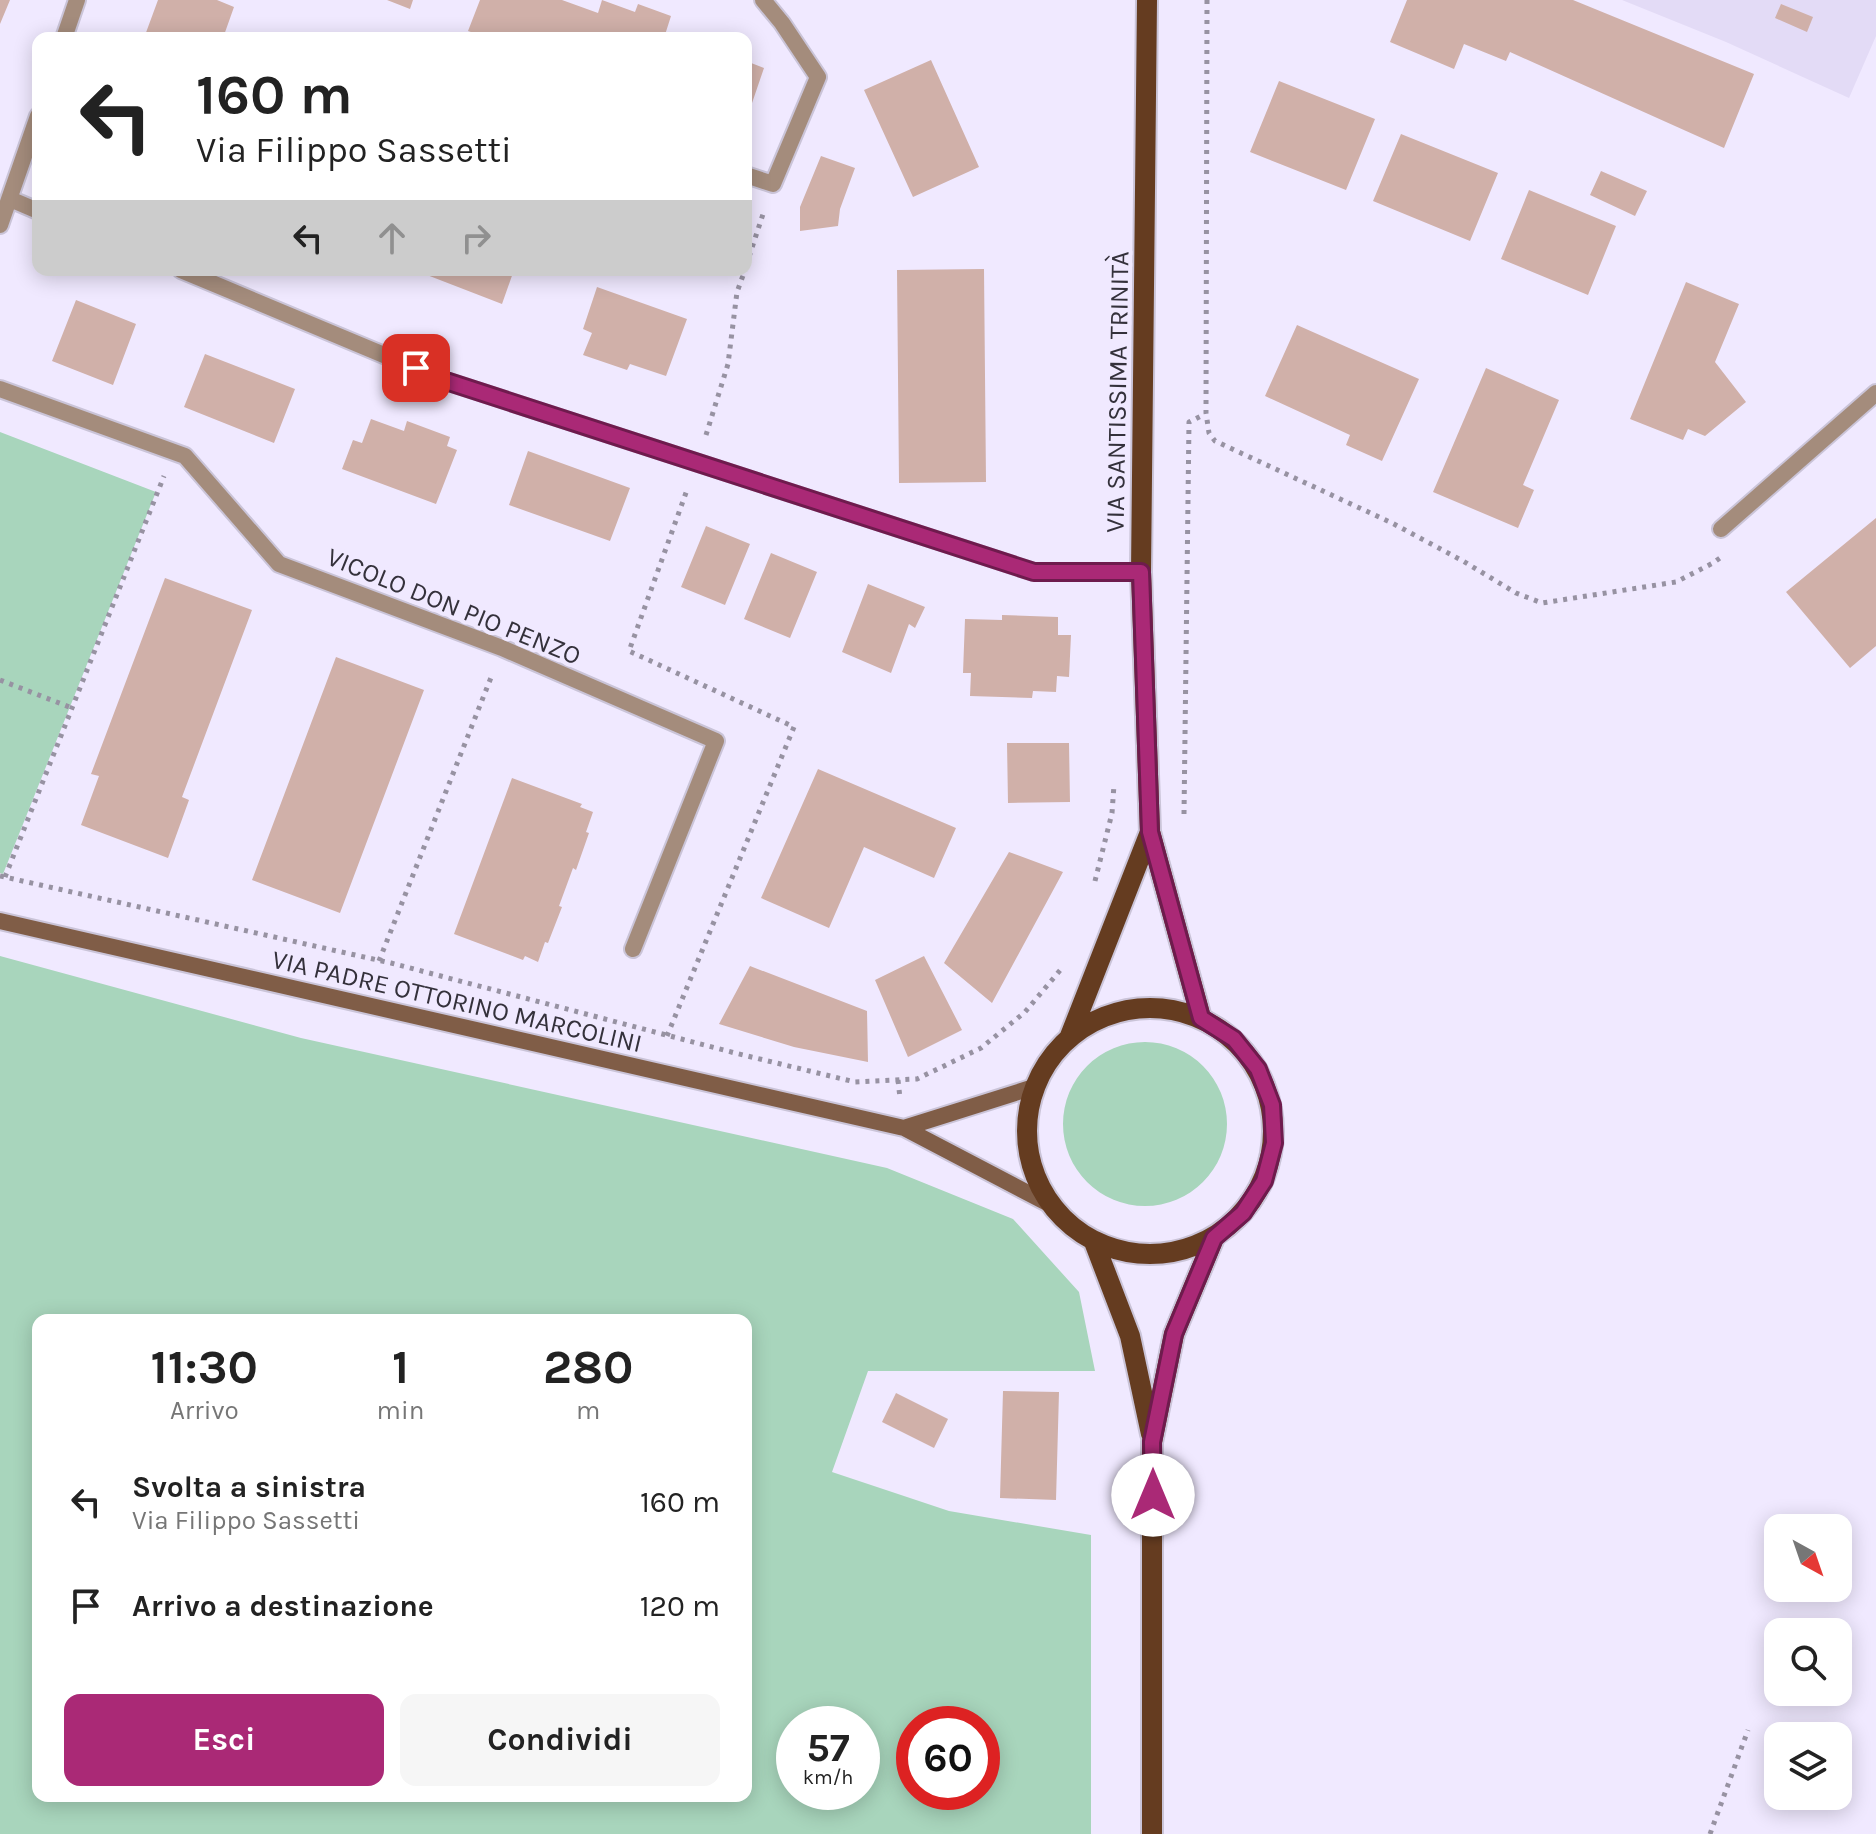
<!DOCTYPE html>
<html lang="it">
<meta charset="utf-8">
<style>
:root{--surface:#fff;--page:#f6f6f6;--text:#222;--muted:#767676;--accent:#aa2976}
body{margin:0;font-family:Karla,sans-serif;background:var(--page);color:var(--text);height:100vh;display:flex;flex-direction:column;font-size:30px;white-space:nowrap}
*{box-sizing:border-box;margin:0}
p{font-size:26px;color:var(--muted)}
.icon{flex:none;width:44px;height:44px;fill:none;stroke:currentColor;stroke-width:2;stroke-linecap:round;stroke-linejoin:round}
.map{position:relative;flex:1;overflow:hidden}
.sheet{position:absolute;left:32px;top:1314px;width:720px;height:488px;display:flex;flex-direction:column;background:var(--surface);border-radius:16px;box-shadow:0 4px 20px #0003}
.sheet>*{flex:none}
.hud{position:absolute;left:32px;top:32px;width:720px;height:244px;border-radius:16px;box-shadow:0 4px 20px #0003;background:#fff;color:var(--text);overflow:hidden}
.needle{width:52px;rotate:140deg}
.fabs{position:absolute;left:1764px;top:1514px;display:grid;gap:16px}
.fabs a{display:grid;place-items:center;width:88px;height:88px;border-radius:16px;background:var(--surface);box-shadow:0 4px 20px #0003;font-size:40px}
.speed{position:absolute;left:776px;top:1706px;display:flex;gap:16px;font-size:40px;font-weight:700;text-align:center}
.speed>*{display:grid;place-content:center;width:104px;height:104px;border-radius:50%;background:var(--surface);box-shadow:0 4px 20px #0003;line-height:1}
.speed small{font-size:20px;font-weight:400}
.speed .limit{border:12px solid #d22;background:#fff;color:#111}
.pin{position:absolute;display:grid;place-items:center;width:68px;height:68px;color:#fff;margin:-34px;border-radius:16px;box-shadow:0 4px 12px #0006}
.me{position:absolute;width:88px;margin:-44px;rotate:0deg;stroke-linejoin:round;filter:drop-shadow(0 0 6px #0008)}
.turn{display:flex;align-items:center;gap:28px;height:168px;padding:0 32px;font-size:36px}
.turn .icon{width:104px;height:104px;stroke-width:2.5}
.turn b{display:block;font-size:56px;line-height:68px}
.lanes{display:flex;align-items:center;height:76px;padding:0 32px;background:#0003;justify-content:center;gap:40px;direction:ltr}
.lanes .off{opacity:.35}
.eta{display:flex;justify-content:space-evenly;align-items:center;height:136px;text-align:center}
.eta b{font-size:48px;font-weight:700;line-height:56px}
.button{display:flex;gap:16px;margin-top:auto;padding:16px 32px}
.button a{flex:1;height:92px;border-radius:16px;background:var(--accent);color:#fff;font-size:32px;font-weight:700;line-height:92px;text-align:center}
.button a+a{background:var(--page);color:var(--text)}
ul{padding:0;list-style:none}
li{display:flex;align-items:center;gap:24px;height:104px;padding:0 32px}
li div{flex:1}
li b{display:block;font-size:30px}
li em{font-style:normal}
.map>svg:first-child{display:block}
.built{fill:#e3dbf6}
.green{fill:#a8d5bc;fill-rule:evenodd}
.building{fill:#d0b0a9}
.lines{fill:none;stroke-linecap:round;stroke-linejoin:round}
.minor-casing{stroke:#cac4d8;stroke-width:20}
.secondary-casing{stroke:#cac4d8;stroke-width:20}
.primary-casing{stroke:#cac4d8;stroke-width:24}
.path{stroke:#9792a2;stroke-width:5;stroke-dasharray:4 6;stroke-linecap:butt}
.minor{stroke:#a48c7c;stroke-width:16}
.secondary{stroke:#805d47;stroke-width:16}
.primary{stroke:#653c20;stroke-width:20}
.route-casing{stroke:#6e1b4d;stroke-width:20}
.route{stroke:#aa2976;stroke-width:14}
.labels{text-anchor:middle;stroke-width:8;stroke-linejoin:round;paint-order:stroke}
.street-label{font-size:26px;fill:#34313b;stroke:#f0e9ff}
</style>
<div class="map">
<svg width="1876" height="1834" viewBox="0 0 1876 1834">
<rect width="100%" height="100%" fill="#f0e9ff"/>
<path class="built" d="M1622 0H1876V36L1849 98 1726 42Z"/>
<path class="green" d="M0 432 156 492 3 874 0 873Z
M0 956 301 1038 887 1168 1013 1219 1079 1292 1095 1371H868L832 1472 949 1511 1091 1535V1834H0ZM38 1320H746V1796H38ZM794 1724H862V1792H794ZM914 1724H982V1792H914Z
M1063 1124a82 82 0 1 1 164 0a82 82 0 1 1-164 0Z"/>
<path class="building" d="M0 0H10L0 24Z
M158 0H217L234 7 223 38H144Z
M387 0H413L410 9Z
M480 0H562L598 13 602 0 635 12 638 4 671 16 664 38H488L468 31Z
M1407 0H1573L1754 74 1724 148 1510 52 1506 61 1464 44 1454 69 1390 42Z
M1781 4 1813 17 1807 32 1775 18Z
M931 60 979 167 913 197 864 90Z
M746 61 764 68 751 106 746 105Z
M1279 81 1375 119 1346 190 1250 152Z
M1401 134 1498 173 1470 241 1373 201Z
M821 156 855 168 840 209 838 226 800 231V207Z
M1601 171 1647 191 1635 216 1590 195Z
M1529 190 1616 226 1588 295 1501 259Z
M984 269 986 482 899 483 897 270Z
M429 270H514L502 304 427 275Z
M1686 282 1739 304 1715 362 1746 402 1705 436 1688 429 1683 440 1630 419Z
M597 287 687 319 666 376 630 364 627 370 583 355 592 333 583 329Z
M76 300 136 324 113 385 52 361Z
M1297 325 1419 379 1382 461 1346 445 1350 435 1265 396Z
M205 354 295 389 274 443 184 407Z
M1486 368 1559 400 1523 485 1534 490 1518 528 1433 492Z
M371 419 404 431 407 421 450 437 447 446 457 450 436 504 342 469 353 440 362 443Z
M528 451 630 488 610 541 509 505Z
M1876 518V646L1850 668 1786 592Z
M706 526 750 544 725 605 681 587Z
M771 553 817 572 790 638 744 619Z
M165 578 252 610 182 797 189 800 168 858 81 825 99 776 91 774Z
M868 584 925 607 915 628 909 624 891 673 842 652Z
M1002 615 1058 617V635H1071L1069 677 1057 676 1056 692 1033 691 1032 698 970 696 971 673H963L965 619 1002 620Z
M336 657 424 690 340 913 252 880Z
M1007 743H1069L1070 802 1008 803Z
M818 769 956 828 934 878 864 847 829 928 761 898Z
M512 778 582 804 580 807 593 812 586 832 589 833 576 870 573 868 559 906 562 907 548 943 545 942 538 962 525 956 523 960 454 934Z
M1009 852 1063 872 992 1003 944 963Z
M924 956 962 1030 908 1057 875 980Z
M750 966 867 1011 868 1062 794 1047 719 1024Z
M1003 1391 1059 1392 1056 1500 1000 1498Z
M896 1393 948 1419 934 1448 882 1422Z"/>
<g class="lines">
<g class="minor-casing">
<path id="minor" d="M64 38 77 0
M746 175 773 184 818 77 782 23 763 0
M10 199 38 211
M0 225 38 116
M181 270 446 381 1034 572H1141
M0 389 185 456 279 564 502 648 716 741 633 949
M1721 529 1876 393"/>
</g>
<g class="secondary-casing">
<path id="secondary" d="M0 921 904 1128 1049 1204
M904 1128 1034 1087"/>
</g>
<g class="primary-casing">
<path id="primary" d="M1147 0 1141 572 1150 832 1201 1018
M1027 1131a123 123 0 1 1 246 0a123 123 0 1 1-246 0Z
M1070 1036 1150 832
M1094 1242 1130 1336 1151 1434
M1152 1834V1442L1174 1334 1214 1238"/>
</g>
<path class="path" d="M1207 0 1206 413 1209 433 1215 441 1392 523 1463 561 1516 593 1542 603 1676 582 1713 563 1720 558
M746 266 764 211
M706 435 728 364 737 292 745 270
M0 680 72 708
M1184 814 1189 422 1205 414
M0 876 391 963 735 1053 855 1082 917 1079 981 1048 1025 1012 1062 968
M5 877 164 476
M1095 881 1112 813 1114 785
M379 961 492 675
M667 1036 794 727 629 651 687 490
M898 1080 900 1098
M1710 1834 1748 1730"/>
<use href="#minor" class="minor"/>
<use href="#secondary" class="secondary"/>
<use href="#primary" class="primary"/>
</g>
<g class="lines">
<g class="route-casing">
<path id="route" d="M416 368 446 381 1034 572H1141L1150 832 1201 1018 1234 1039 1258 1069 1272 1105 1274 1143 1264 1181 1243 1213 1214 1238 1174 1334 1152 1442 1153 1495"/>
</g>
<use href="#route" class="route"/>
</g>
<g class="labels">
<g class="street-label">
<text transform="translate(1117 392) rotate(-89)" y="9">VIA SANTISSIMA TRINITÀ</text>
<text transform="translate(454 606) rotate(22)" y="9">VICOLO DON PIO PENZO</text>
<text transform="translate(457 1001) rotate(13)" y="9">VIA PADRE OTTORINO MARCOLINI</text>
</g>
</g>
</svg>
<div class="fabs">
<a><svg class="needle" viewBox="-14 -14 28 28"><path d="M0-13l5 13h-10z" fill="#e53935"/><path d="M0 13l5-13h-10z" fill="#767676"/></svg></a>
<a><svg class="icon" aria-label="search" viewBox="0 0 24 24"><circle cx="10" cy="10" r="6"/><path d="M15 15l6 6"/></svg></a>
<a><svg class="icon" aria-label="layers" viewBox="0 0 24 24"><path d="M12 4l9 5-9 5-9-5zM3 14l9 5 9-5"/></svg></a>
</div>
<div class="speed"><div>57<small>km/h</small></div><div class="limit">60</div></div>
<div class="pin" style="left:416px;top:368px;background:#d93025"><svg class="icon" aria-label="arrive" viewBox="0 0 24 24"><path d="M6 21V4h12l-3 4 3 4H6"/></svg></div>
<svg class="me" style="left:1153px;top:1495px" viewBox="-20 -20 40 40"><circle r="19" fill="#fff"/><path d="M0-13L10 11 0 6-10 11z" fill="#aa2976"/></svg>
<div class="hud">
<div class="turn"><svg class="icon" aria-label="left" viewBox="0 0 24 24"><path d="M17 20v-9H6M10 6l-5 5 5 5"/></svg><div><b>160 m</b>Via Filippo Sassetti</div></div>
<div class="lanes"><svg class="icon" aria-label="left" viewBox="0 0 24 24"><path d="M17 20v-9H6M10 6l-5 5 5 5"/></svg><svg class="icon off" aria-label="ahead" viewBox="0 0 24 24"><path d="M12 20V5M6 11l6-6 6 6"/></svg><svg class="icon off" aria-label="right" viewBox="0 0 24 24"><path d="M7 20v-9h11M14 6l5 5-5 5"/></svg></div>
</div>
<section class="sheet">
<div class="eta">
<div><b>11:30</b><p>Arrivo</p></div>
<div><b>1</b><p>min</p></div>
<div><b>280</b><p>m</p></div>
</div>
<ul>
<li><svg class="icon" aria-label="left" viewBox="0 0 24 24"><path d="M17 20v-9H6M10 6l-5 5 5 5"/></svg><div><b>Svolta a sinistra</b><p>Via Filippo Sassetti</p></div><em>160 m</em></li>
<li><svg class="icon" aria-label="arrive" viewBox="0 0 24 24"><path d="M6 21V4h12l-3 4 3 4H6"/></svg><div><b>Arrivo a destinazione</b></div><em>120 m</em></li>
</ul>
<div class="button"><a>Esci</a><a>Condividi</a></div>
</section>
</div>
